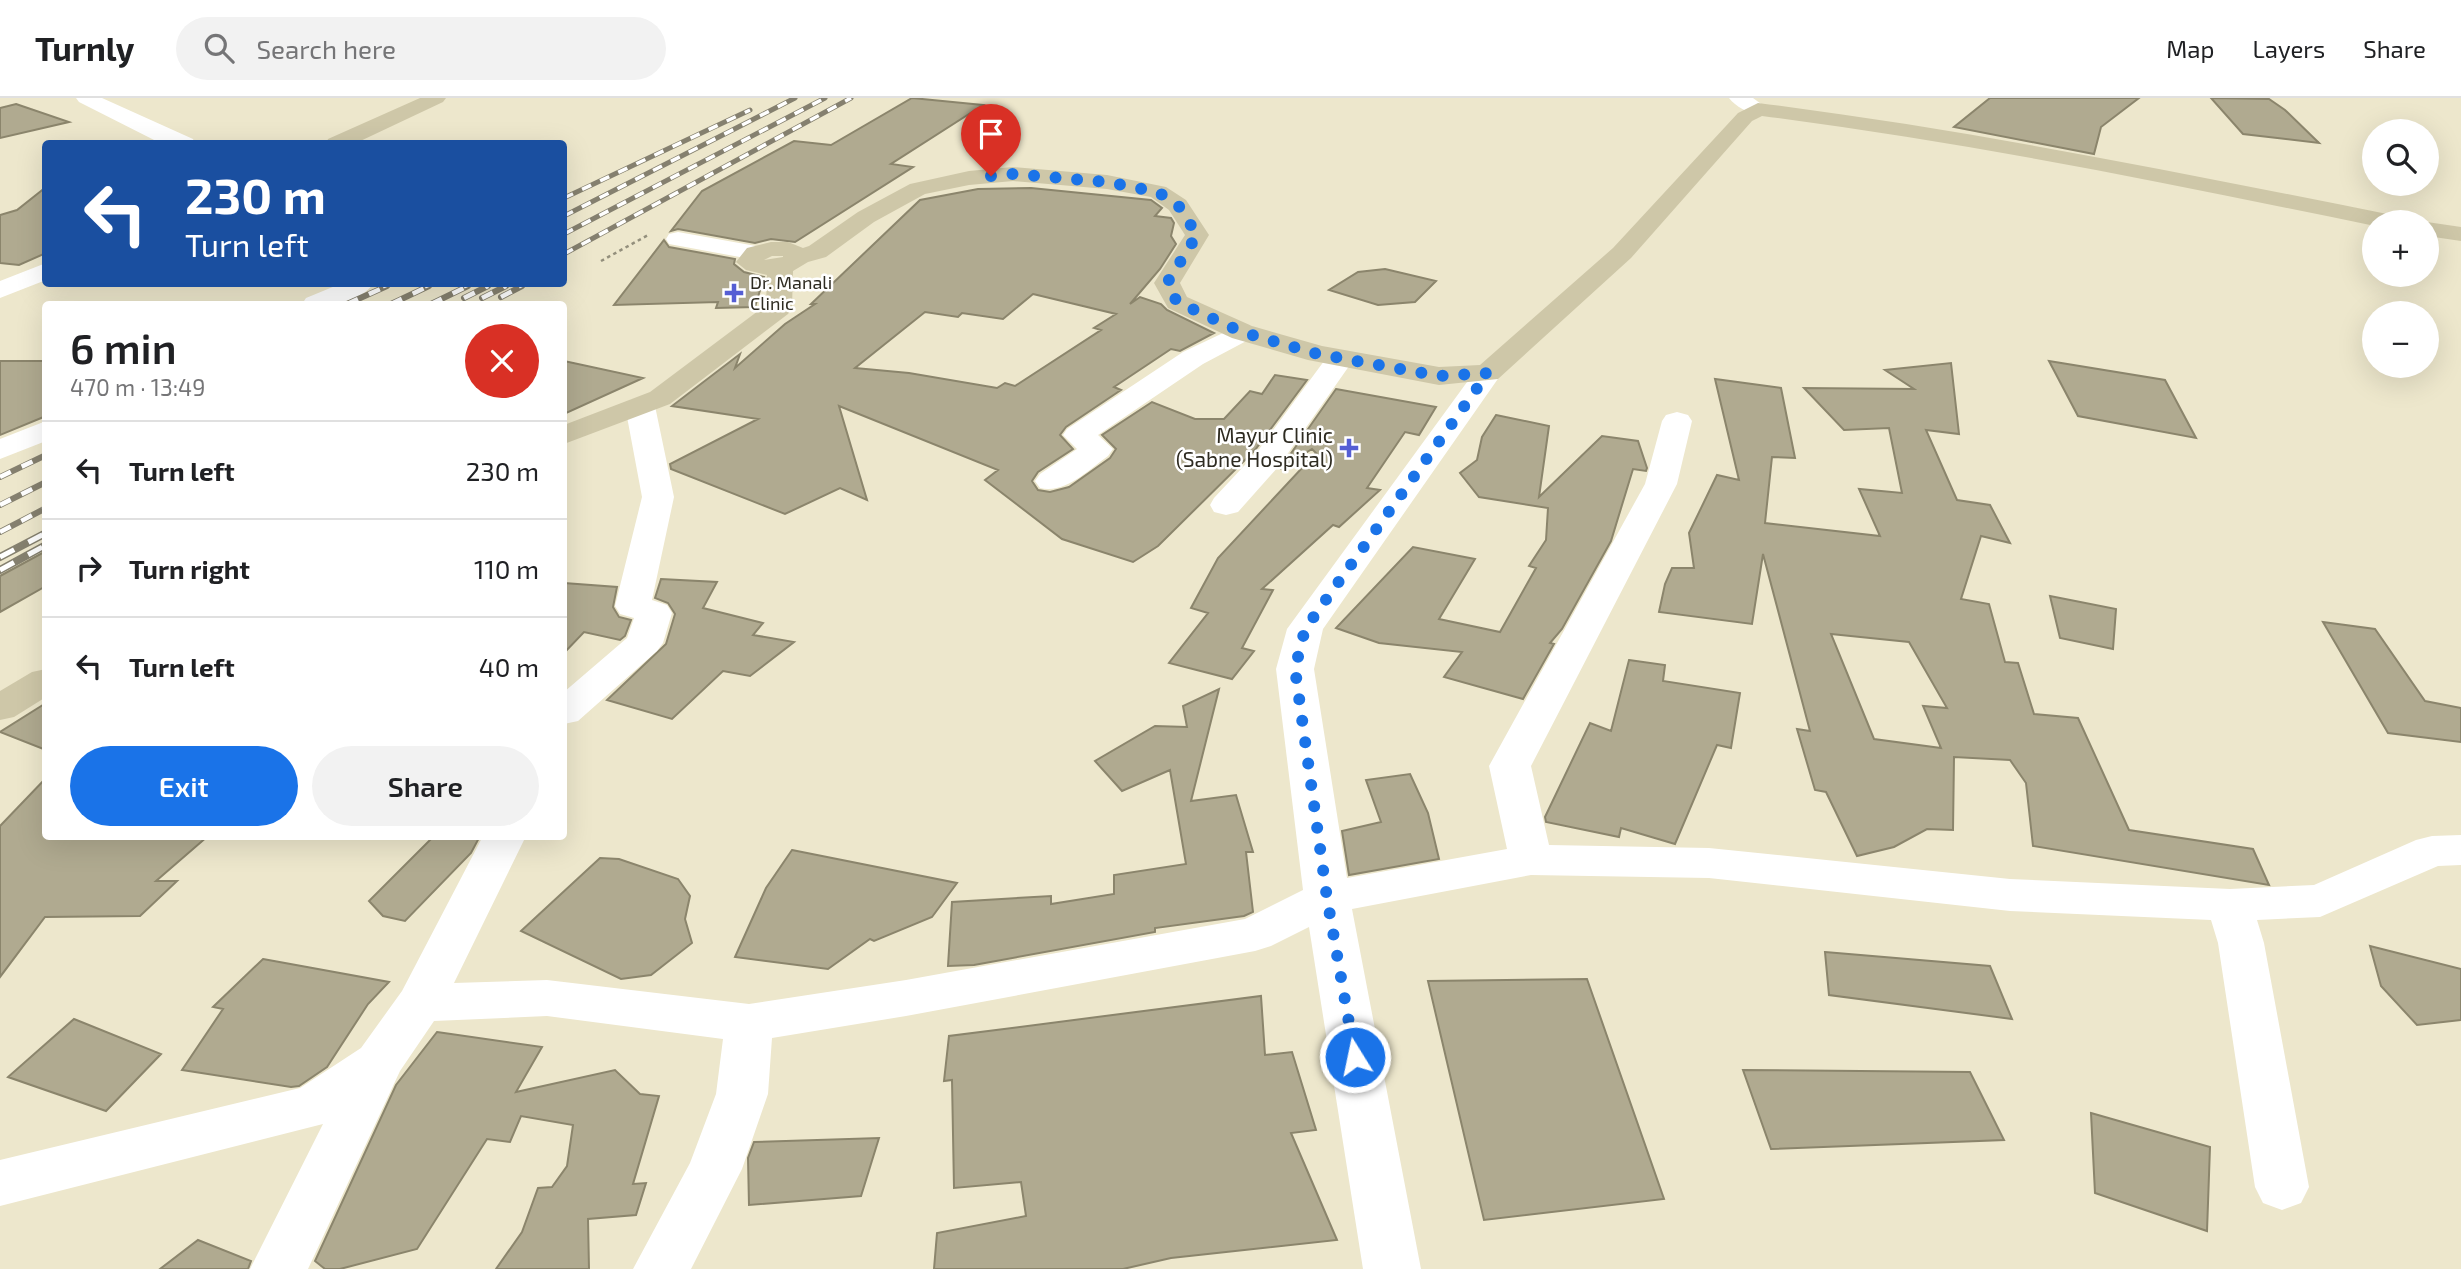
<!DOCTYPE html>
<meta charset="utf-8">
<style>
:root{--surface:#fff;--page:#f2f2f2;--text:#202124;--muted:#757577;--line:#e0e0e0;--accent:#1a73e8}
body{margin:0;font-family:"Exo 2",sans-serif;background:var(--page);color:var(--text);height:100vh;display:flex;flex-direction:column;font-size:26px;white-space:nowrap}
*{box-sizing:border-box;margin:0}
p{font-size:23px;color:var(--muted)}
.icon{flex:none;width:38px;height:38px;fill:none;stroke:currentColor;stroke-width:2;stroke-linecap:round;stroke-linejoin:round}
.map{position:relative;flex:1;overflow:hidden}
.sheet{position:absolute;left:42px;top:203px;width:525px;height:539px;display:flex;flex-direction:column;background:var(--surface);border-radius:7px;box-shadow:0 7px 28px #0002}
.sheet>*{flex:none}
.guide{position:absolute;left:42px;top:42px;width:525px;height:147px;border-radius:7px;box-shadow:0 7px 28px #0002;background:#1a4fa0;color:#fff;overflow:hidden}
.buttons{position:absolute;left:2362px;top:21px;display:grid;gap:14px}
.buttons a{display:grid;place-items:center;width:77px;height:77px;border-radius:50%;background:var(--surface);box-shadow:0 7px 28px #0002;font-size:35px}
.pin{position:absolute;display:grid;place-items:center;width:60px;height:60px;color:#fff;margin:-72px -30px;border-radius:50% 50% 50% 0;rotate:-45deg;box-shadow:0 0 7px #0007}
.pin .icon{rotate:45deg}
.me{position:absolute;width:77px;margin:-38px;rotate:350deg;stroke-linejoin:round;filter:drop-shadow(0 0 5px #0008)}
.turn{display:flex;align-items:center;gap:24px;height:147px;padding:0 28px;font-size:32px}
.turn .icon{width:91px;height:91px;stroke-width:2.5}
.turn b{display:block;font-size:49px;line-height:60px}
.round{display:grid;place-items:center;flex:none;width:74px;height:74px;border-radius:37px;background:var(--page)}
.summary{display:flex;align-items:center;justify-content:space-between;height:119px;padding:0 28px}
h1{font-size:42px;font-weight:600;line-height:52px}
.primary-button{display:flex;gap:14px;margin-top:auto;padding:14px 28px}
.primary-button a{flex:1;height:80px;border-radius:42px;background:var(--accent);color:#fff;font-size:28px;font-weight:600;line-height:80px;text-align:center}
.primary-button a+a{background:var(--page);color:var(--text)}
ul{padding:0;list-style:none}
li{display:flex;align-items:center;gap:21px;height:98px;padding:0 28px;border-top:2px solid var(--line)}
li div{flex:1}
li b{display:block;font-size:26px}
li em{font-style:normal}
header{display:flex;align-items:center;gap:42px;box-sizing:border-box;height:98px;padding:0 35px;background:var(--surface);border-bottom:2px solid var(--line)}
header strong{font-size:33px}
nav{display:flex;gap:38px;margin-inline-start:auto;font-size:24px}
.search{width:490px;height:63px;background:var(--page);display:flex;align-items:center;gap:18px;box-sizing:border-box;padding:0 24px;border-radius:38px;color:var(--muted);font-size:26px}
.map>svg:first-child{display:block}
.building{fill:#b0aa90;stroke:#8b856c;stroke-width:2;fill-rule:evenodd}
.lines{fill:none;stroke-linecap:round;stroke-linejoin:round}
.path{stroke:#938f7c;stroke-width:2.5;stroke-dasharray:3.5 3.5;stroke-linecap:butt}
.street{fill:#fff;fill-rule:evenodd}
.secondary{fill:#cec7a8;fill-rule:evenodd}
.rail-far2-casing{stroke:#85806f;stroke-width:5}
.rail-far1-casing{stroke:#85806f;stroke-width:6}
.rail-casing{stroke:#85806f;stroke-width:8}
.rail-far2{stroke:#fff;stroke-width:3.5;stroke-dasharray:10;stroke-linecap:butt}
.rail-far1{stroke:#fff;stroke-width:4.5;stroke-dasharray:12;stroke-linecap:butt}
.rail{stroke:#fff;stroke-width:5;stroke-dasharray:16;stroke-linecap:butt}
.route{stroke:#1a73e8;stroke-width:12;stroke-dasharray:0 21.6}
.poi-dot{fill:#555ed4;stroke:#fff;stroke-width:2.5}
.labels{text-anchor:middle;stroke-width:5;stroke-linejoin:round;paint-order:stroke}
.far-poi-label{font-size:18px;fill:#2e2b21;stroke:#fff;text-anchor:start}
.poi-label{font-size:21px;fill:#2e2b21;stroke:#fff;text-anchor:end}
</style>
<header>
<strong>Turnly</strong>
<div class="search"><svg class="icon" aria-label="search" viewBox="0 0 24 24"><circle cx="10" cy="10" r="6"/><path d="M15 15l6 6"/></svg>Search here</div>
<nav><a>Map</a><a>Layers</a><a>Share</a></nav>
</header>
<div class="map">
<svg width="2461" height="1171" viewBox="0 0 2461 1171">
<rect width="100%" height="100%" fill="#ede7cc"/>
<path class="building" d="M912 0 983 7 891 66 913 69 795 144 771 141 755 145 678 131 671 133 702 93 794 43 831 47Z
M1990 0H2139L2101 29 2094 56 1954 29Z
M2211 0 2269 1 2285 12 2319 45 2243 36Z
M16 6 69 24 0 40V10Z
M46 89V155L19 167 0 165V117L17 112Z
M1031 90 1151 102 1162 110 1155 118 1171 120 1174 125 1171 138 1176 146 1160 171 1130 206 1140 199 1161 206 1167 212 1214 235 1180 253 1171 251 1114 289 1121 292 1066 329 1060 337 1073 351 1038 374 1032 383 1038 392 1050 394 1069 389 1110 360 1116 351 1102 337 1152 304 1195 321H1224L1250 293 1262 296 1275 277 1307 282 1255 352 1158 448 1133 464 1062 441 985 382 998 372 839 308 867 402 840 390 785 416 671 371 670 366 758 321 672 308 740 256 735 270 785 226 815 206H811L920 102 978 91ZM1033 196 1116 216 1094 230 1101 232 1015 288 1005 285 997 290 909 275 855 270 925 214 958 219 962 215 1003 221Z
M664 142 669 149 735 161 734 166 744 174 764 179 755 209 716 210 718 204 614 207Z
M1385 171 1436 183 1415 204 1378 207 1329 192 1358 174Z
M0 263H46V318L0 337Z
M564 263 643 280 564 316Z
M2049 263 2165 282 2196 340 2078 318Z
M1951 265 1959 336 1926 332 1957 402 1990 407 2010 445 1981 438 1961 501 1989 506 2005 564 2018 565 2034 616 2078 620 2129 732 2253 751 2269 787 2033 748 2026 685 2010 662 1954 659 1953 732 1927 731 1894 749 1857 758 1826 694 1815 692 1797 631 1810 633 1763 456 1752 526 1659 514 1665 486 1672 470H1694L1689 435 1717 377 1739 382 1715 281 1781 290 1795 360 1772 359 1765 425 1880 438 1859 391 1902 395 1889 330 1844 332 1804 290 1914 291 1885 272ZM1831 536 1909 544 1947 610 1923 608 1941 650 1874 641Z
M1336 291 1436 309 1419 337 1405 334 1367 390 1380 392 1339 429 1333 427 1262 491 1273 492 1242 550 1254 553 1232 581 1169 565 1208 515 1191 510 1218 460 1316 355 1312 351 1280 371Z
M1496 317 1549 328 1539 399 1602 338 1638 343 1647 370 1646 373 1633 371 1611 443 1562 531 1550 545 1554 546 1523 601 1444 579 1462 554 1379 545 1336 530 1413 449 1475 461 1439 521 1500 534 1536 470 1529 468 1546 442 1548 410 1479 399 1460 375 1477 362 1482 339Z
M46 453V488L0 514V478Z
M661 481 717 484 703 510 763 525 753 537 794 544 750 578 723 573 672 621 607 602 666 546 675 516 668 505 655 500Z
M564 485 617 489 613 509 619 519 631 522 625 538 620 542 584 534 564 555Z
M2050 498 2116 511 2113 551 2060 540Z
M2323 524 2375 531 2425 603 2461 610V644L2388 635Z
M1629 562 1665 567 1663 583 1740 595 1731 650 1717 647 1675 746 1621 730 1619 739 1546 724 1545 719 1590 625 1611 633Z
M1219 591 1191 703 1236 697 1253 754H1246L1253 814 1244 818 1155 830V834L974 867 948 868 952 804 1051 798V806L1114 796V777L1186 766 1170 672 1122 693 1095 663 1155 628 1187 629 1183 608Z
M46 605V652L0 634Z
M1410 676 1428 715 1439 761 1349 777 1342 733 1381 724 1366 682Z
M46 680V738H208L156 783H177L140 818 45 819 0 879V728Z
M434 738H480L471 755 405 823 383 818 369 803Z
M792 752 957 785 932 819 874 843 870 841 828 871 735 859 766 790Z
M600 760 619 761 678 781 690 798 685 821 692 845 651 877 621 881 521 833Z
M2370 848 2461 871V922L2417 927 2381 888Z
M1825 854 1990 868 2012 921 1829 897Z
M263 861 389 884 368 906 327 969 299 988 291 989 182 972 223 911 213 909Z
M1587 881 1664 1101 1484 1122 1428 883Z
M1261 898 1265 957 1292 954 1316 1032 1291 1035 1337 1142 1171 1160 1123 1171H934L937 1135 1026 1118 1021 1084 954 1090 952 982 944 983 949 938Z
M74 921 161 956 106 1013 8 979Z
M437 934 542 949 516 994 615 972 640 996 659 998 633 1086 646 1085 636 1117 588 1121 589 1171H496L522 1134 538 1090 552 1089 567 1068 573 1027 521 1018 510 1044 487 1041 417 1151 340 1171H325L315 1163 396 987Z
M1743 972 1970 974 2004 1042 1771 1051Z
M2091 1015 2210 1049 2207 1133 2095 1095Z
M879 1040 861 1098 749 1107 748 1060 754 1044Z
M198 1142 251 1163 248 1171H160Z"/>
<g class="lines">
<path class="path" d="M601 163 650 136"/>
<path class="street" d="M76 0H102L193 41 195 46H162L79 4Z
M1729 0H1753L1768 11 1765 15C1752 18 1737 10 1729 0Z
M678 134 756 148 765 150 768 155 765 160 756 162 669 146 666 141 669 136Z
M46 165V182L0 200V183Z
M340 186H373C359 206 324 208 302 206L306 200Z
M1242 226 1252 228 1256 234 1252 240 1203 266 1098 337 1113 351 1108 358C1088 372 1066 396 1040 390L1035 383 1040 376 1077 351 1063 337 1067 331 1183 254Z
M1340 253 1350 255 1354 261 1279 368 1238 414 1226 417 1214 414 1210 407 1214 400 1257 354 1330 255Z
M1488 266 1498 269 1502 275 1323 531 1314 571 1347 780 1507 751 1489 668 1645 386 1662 323 1666 317 1677 314 1688 317 1692 323 1677 386 1531 668 1549 747 1709 750 2010 781 2230 791 2314 787 2416 742 2432 738 2461 737V767L2438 768 2320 819 2257 822 2264 845 2309 1089 2301 1105 2282 1112 2263 1105 2255 1089 2218 845 2211 822 2010 813 1709 780 1531 777 1352 811 1421 1171H1363L1309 829 1271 848 1255 853 906 918 772 940 768 996 742 1071 691 1171H633L690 1065 716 996 723 941 547 918 434 923 400 973 308 1171H250L323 1026 0 1108V1062L300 990 361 950 402 893 483 738H526L454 885 547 882 749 906 906 882 1245 821 1303 792 1276 571 1287 531 1478 269Z
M640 299 650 302 655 308 674 399 652 502 667 507 672 515 663 545 657 553 578 623 564 626V594L627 540 634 520 620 516 615 508 642 399 625 308 630 302Z
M46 323V343L0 361V341Z"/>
<path class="secondary" d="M420 0H446L443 4 354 46H326L328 41Z
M1758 5C1971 32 2182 75 2392 117L2400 119 2404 124H2375V128C2171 86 1967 44 1762 18L1752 23 1631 160 1498 281 1439 287 1308 262 1232 240 1168 210 1154 185 1185 137 1169 112 1151 99 1107 91 1013 83 969 87 925 96 874 124 826 159 808 164 793 173 792 210 788 216 670 306 564 346V327L650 294 766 207 767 177 746 172 736 164 747 150 771 144H788L803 150 809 148 858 114 910 86 969 73 1013 69 1107 77 1166 89 1186 102 1209 137 1180 185 1187 199 1252 228 1322 248 1439 269 1480 267 1613 150 1738 15ZM772 158H783V159L764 162Z
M2425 124H2427L2461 129V143L2427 138Z
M46 571V599L14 619 0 622V593L32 574Z"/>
<g class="rail-far2-casing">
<path id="rail-far2" d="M564 100 750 12
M564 118 795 0
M564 136 825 0
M564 156 851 0
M383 189 390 186
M425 189 432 186
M464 189 471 186
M485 189 491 186
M503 189 509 186
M519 189 525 186"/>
</g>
<g class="rail-far1-casing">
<path id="rail-far1" d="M501 199 522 188
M464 200 488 188
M482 200 506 188
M347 206 387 188
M391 206 429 188
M431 206 468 188
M0 379 46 357
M0 407 46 384
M0 434 46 410"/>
</g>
<g class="rail-casing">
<path id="rail" d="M0 459 46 435
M0 472 46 447"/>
</g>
<use href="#rail-far2" class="rail-far2"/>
<use href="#rail-far1" class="rail-far1"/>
<use href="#rail" class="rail"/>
</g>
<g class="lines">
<path class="route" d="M991 78 1013 76 1107 84 1158 94 1178 107 1197 137 1167 185 1177 204 1242 234 1318 256 1439 278 1488 275 1305 531 1295 571 1327 800 1355 959"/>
</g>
<g class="poi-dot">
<path d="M730.5 184.5h7v7h7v7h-7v7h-7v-7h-7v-7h7z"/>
<path d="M1345.5 339.5h7v7h7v7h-7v7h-7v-7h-7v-7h7z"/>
</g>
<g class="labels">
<g class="far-poi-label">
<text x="750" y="191">Dr. Manali<tspan x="750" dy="21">Clinic</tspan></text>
</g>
<g class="poi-label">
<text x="1333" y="345">Mayur Clinic<tspan x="1333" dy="24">(Sabne Hospital)</tspan></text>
</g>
</g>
</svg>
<div class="buttons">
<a><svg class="icon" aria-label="search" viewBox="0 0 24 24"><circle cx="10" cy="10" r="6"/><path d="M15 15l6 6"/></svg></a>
<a>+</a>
<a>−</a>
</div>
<div class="pin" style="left:991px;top:78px;background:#d93025"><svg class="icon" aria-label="arrive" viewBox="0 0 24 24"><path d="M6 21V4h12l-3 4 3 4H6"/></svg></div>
<svg class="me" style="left:1355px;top:959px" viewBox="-20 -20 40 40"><circle r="17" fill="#1a73e8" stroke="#fff" stroke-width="3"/><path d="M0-11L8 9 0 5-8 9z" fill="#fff"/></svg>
<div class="guide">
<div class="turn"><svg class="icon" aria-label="left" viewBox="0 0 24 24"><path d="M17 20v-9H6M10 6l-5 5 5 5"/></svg><div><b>230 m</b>Turn left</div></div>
</div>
<section class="sheet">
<div class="summary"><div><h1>6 min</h1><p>470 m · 13:49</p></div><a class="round" style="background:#d93025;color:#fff"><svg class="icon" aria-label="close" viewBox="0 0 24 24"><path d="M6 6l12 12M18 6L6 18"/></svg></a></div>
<ul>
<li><svg class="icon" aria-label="left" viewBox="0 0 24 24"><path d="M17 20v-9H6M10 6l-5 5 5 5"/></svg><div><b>Turn left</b></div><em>230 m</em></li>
<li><svg class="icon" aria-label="right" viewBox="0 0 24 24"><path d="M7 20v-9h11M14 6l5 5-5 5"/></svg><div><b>Turn right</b></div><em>110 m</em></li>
<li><svg class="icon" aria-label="left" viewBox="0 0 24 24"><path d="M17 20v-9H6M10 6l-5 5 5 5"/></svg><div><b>Turn left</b></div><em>40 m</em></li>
</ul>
<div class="primary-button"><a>Exit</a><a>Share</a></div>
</section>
</div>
